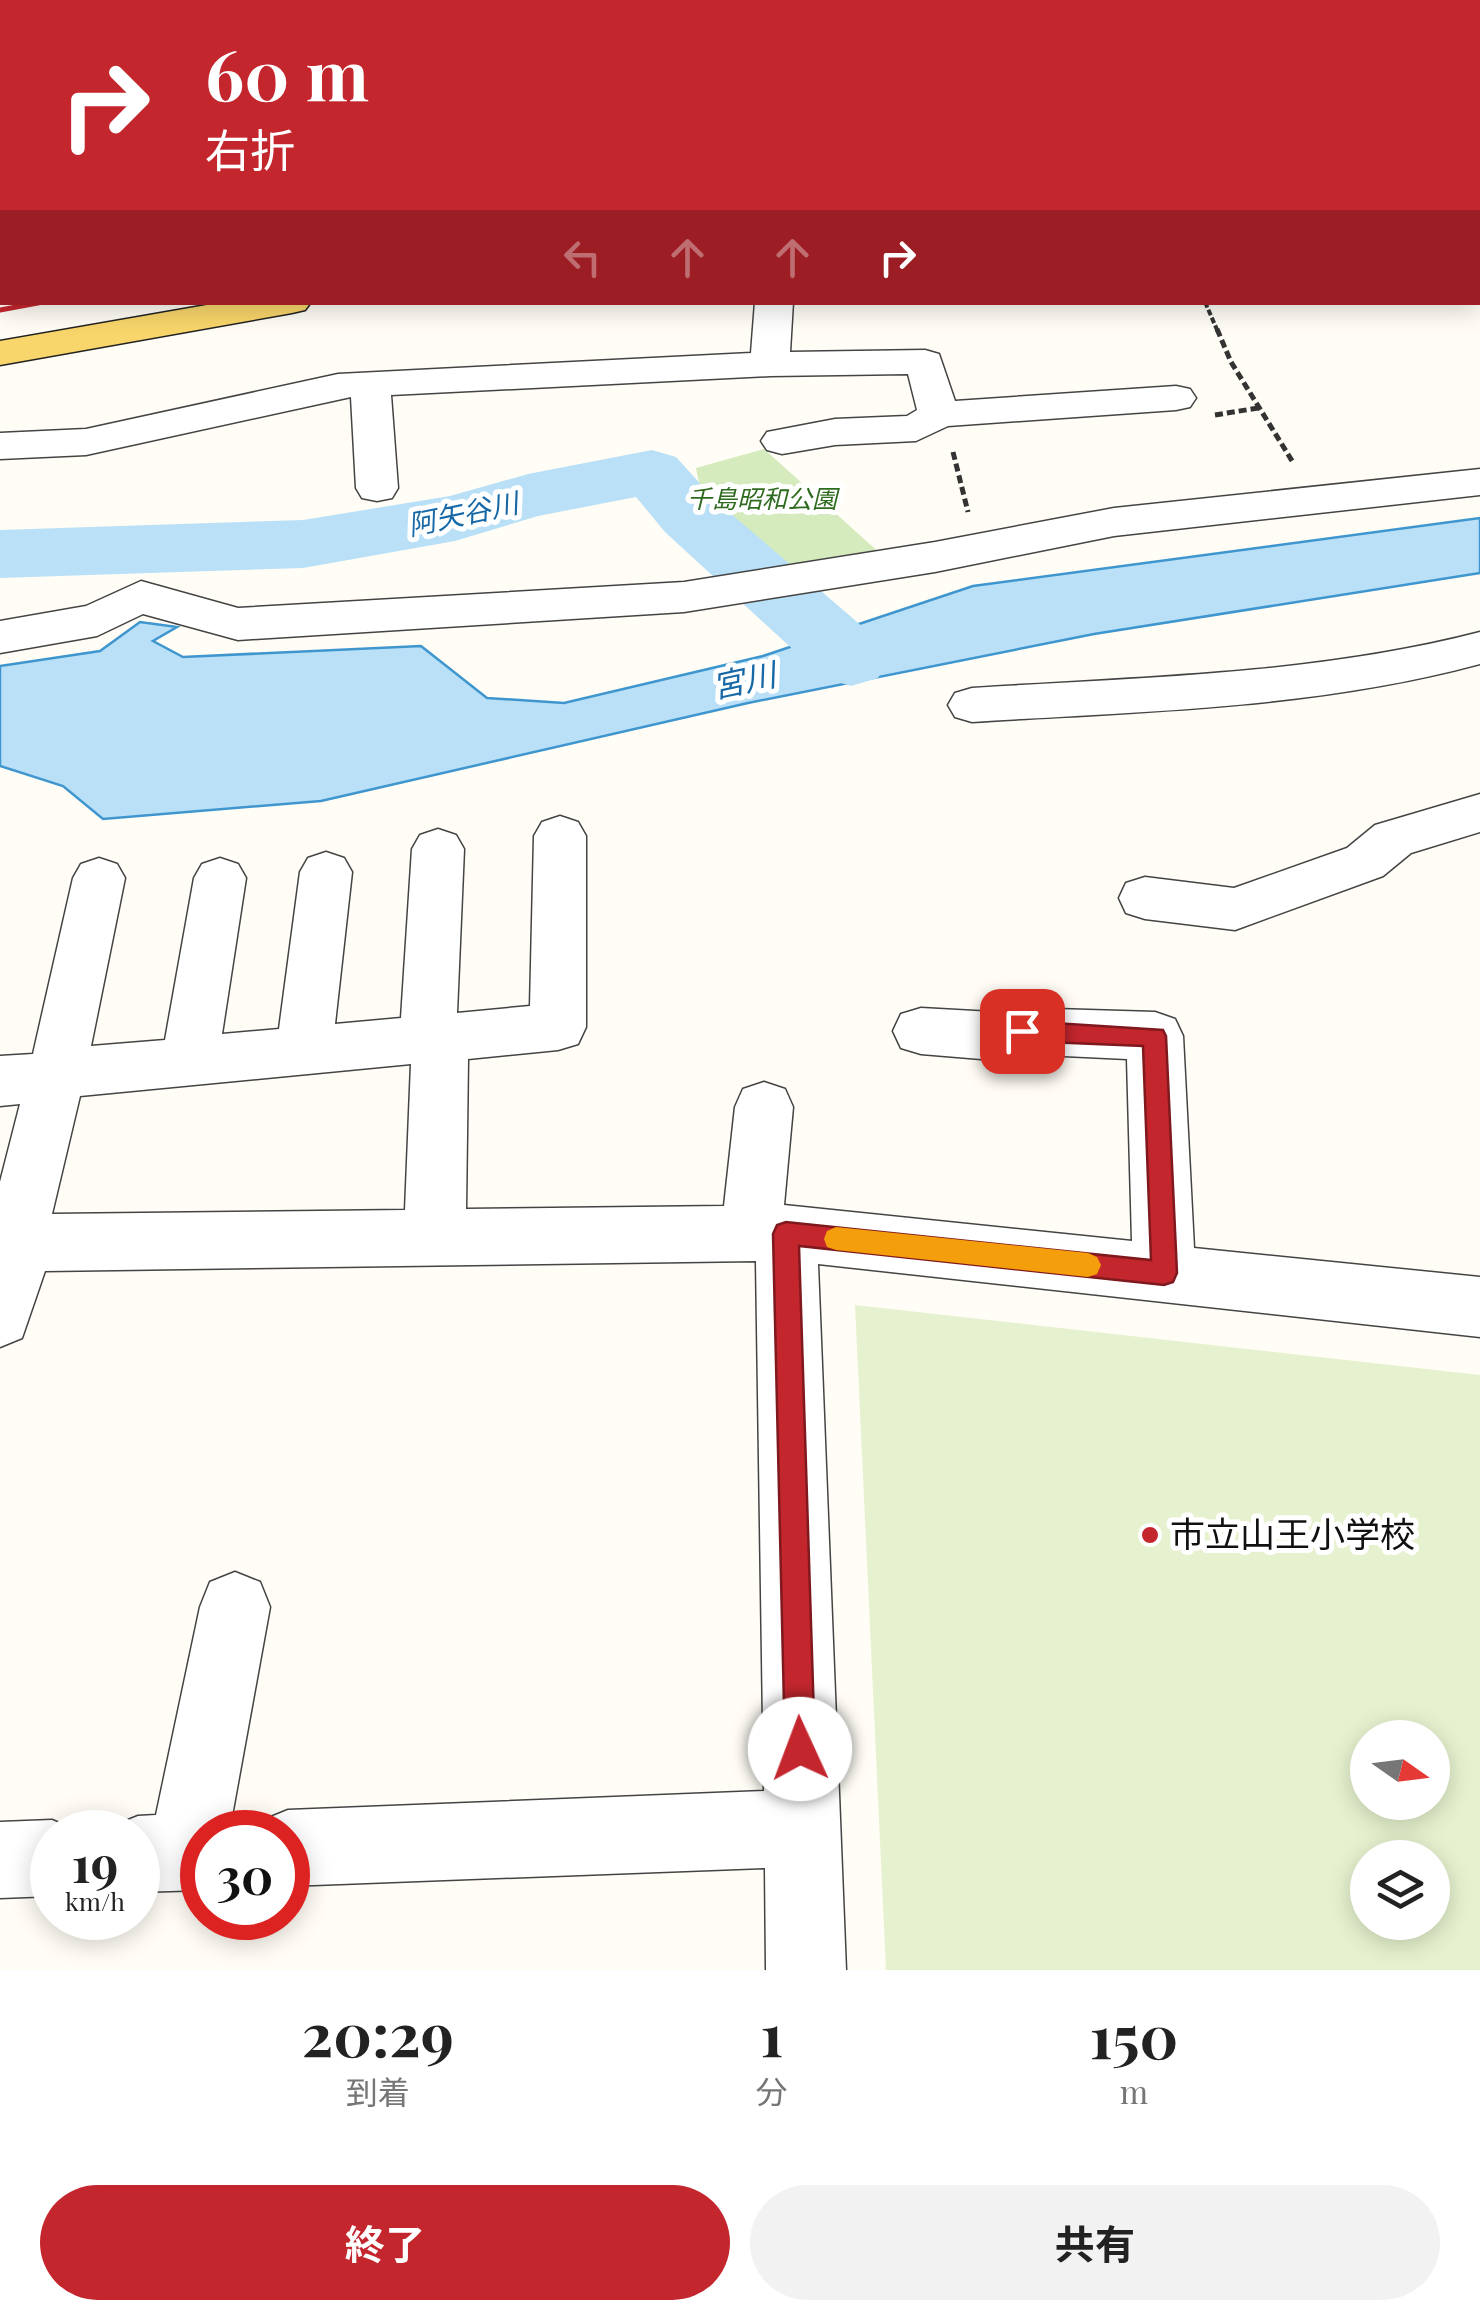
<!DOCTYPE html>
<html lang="ja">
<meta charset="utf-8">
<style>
:root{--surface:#fff;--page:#f2f2f2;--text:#222;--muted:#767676;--accent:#c4262e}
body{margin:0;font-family:"Playfair Display","Noto Sans JP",serif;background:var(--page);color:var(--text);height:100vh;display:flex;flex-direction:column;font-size:38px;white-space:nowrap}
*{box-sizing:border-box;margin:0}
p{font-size:32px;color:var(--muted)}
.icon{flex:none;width:55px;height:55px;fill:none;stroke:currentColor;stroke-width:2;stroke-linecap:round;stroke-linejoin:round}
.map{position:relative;height:1970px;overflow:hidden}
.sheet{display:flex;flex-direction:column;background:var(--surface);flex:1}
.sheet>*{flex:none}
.top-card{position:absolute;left:0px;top:0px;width:1480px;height:305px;box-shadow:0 5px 25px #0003;background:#c4262e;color:#fff;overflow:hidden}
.needle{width:65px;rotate:104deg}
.buttons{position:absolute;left:1350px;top:1720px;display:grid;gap:20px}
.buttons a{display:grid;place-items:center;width:100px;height:100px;border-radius:50%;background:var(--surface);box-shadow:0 5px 25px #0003;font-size:50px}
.speed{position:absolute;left:30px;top:1810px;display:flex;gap:20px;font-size:50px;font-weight:700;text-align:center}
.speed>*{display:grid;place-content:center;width:130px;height:130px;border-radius:50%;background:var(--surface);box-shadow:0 5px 25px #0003;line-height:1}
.speed small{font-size:25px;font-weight:400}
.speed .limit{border:15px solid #d22;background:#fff;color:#111}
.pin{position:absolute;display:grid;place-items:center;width:85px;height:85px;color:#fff;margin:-42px;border-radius:20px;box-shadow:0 5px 15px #0006}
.me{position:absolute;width:110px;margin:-55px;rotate:358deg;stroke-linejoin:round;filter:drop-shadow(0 0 8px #0008)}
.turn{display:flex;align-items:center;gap:35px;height:210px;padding:0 40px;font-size:45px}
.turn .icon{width:130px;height:130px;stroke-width:2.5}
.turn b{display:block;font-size:70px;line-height:85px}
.lanes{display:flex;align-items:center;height:95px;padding:0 40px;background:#0003;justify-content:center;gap:50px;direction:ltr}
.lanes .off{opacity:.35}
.eta{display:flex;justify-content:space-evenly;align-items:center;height:170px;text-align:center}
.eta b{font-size:60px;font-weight:700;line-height:70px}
.button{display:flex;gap:20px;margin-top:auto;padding:20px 40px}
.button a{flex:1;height:115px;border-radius:60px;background:var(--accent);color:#fff;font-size:40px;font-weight:700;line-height:115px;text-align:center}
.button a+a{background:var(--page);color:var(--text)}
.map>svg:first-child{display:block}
.green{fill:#d5ebbd}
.pitch{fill:#e6f2cf;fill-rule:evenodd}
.water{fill:#b9e0f7;stroke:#3f96cf;stroke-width:2.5}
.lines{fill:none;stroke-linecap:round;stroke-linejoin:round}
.river{fill:#b9e0f7;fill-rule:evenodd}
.minor-casing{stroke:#444;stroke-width:3}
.major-casing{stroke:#222;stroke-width:3}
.highway-casing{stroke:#222;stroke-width:3}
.path-far1{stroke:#333;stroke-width:4;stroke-dasharray:6 2.5;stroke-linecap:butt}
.path{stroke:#333;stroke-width:5;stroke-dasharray:8 4;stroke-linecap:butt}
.minor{fill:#fff;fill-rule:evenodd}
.major{fill:#f9d66b;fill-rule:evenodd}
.highway{fill:#f5a25d;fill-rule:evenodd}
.rail{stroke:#c4262e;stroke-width:5}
.route{fill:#c4262e;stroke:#7f191e;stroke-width:2.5}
.slow{fill:#f59e0b}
.poi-dot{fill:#c4262e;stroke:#fff;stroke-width:4}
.labels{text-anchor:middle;stroke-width:10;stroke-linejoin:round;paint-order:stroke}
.far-park-label{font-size:25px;font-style:italic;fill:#2f6b1f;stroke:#fff}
.far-water-label{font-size:28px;font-style:italic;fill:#1768a6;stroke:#fff}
.water-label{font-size:32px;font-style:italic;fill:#1768a6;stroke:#fff}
.near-poi-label{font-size:35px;fill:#111;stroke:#fff;text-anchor:start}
</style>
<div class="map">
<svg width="1480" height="1970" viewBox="0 0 1480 1970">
<rect width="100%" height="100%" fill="#fffdf5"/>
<path class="green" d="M764 449 882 555 796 570 704 508 696 468Z"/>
<path class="pitch" d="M855 1305 1480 1375V1970H886ZM1368 1738H1432V1802H1368ZM1368 1858H1432V1922H1368Z"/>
<path class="water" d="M1480 518V573L1094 634 748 703 321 801 103 819 63 786 0 766V666L100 651 140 622 177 627 153 641 183 657 421 646 487 698 564 703 763 656 973 586Z"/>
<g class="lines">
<path class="river" d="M652 450 676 457 715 500 878 640 889 659 878 678 851 686 824 678 665 532 636 497 538 516 455 541 303 568 0 578V530L303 520 450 496 528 474Z"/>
<g class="minor-casing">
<path id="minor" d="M768 0H839L767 2Z
M1344 0H1375L1376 2H1346Z
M2 185V209L0 210V186Z
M1478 230 1480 231V257L1478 256Z
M755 302H793L790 352 925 350 939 354 955 401 1176 386 1190 389 1196 398 1190 407 1176 410 948 426 916 441 835 445 782 454 767 450 761 441 767 432 835 419 907 416 917 410 908 374 770 376 391 395 398 488 392 498 377 501 362 498 356 488 351 397 86 455 0 459V433L86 429 338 374 751 353Z
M1480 469V495L1114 536 935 572 684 612 238 640 143 614 97 636 0 653V621L86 606 141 581 238 608 684 582 935 542 1114 508Z
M1480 632V664C1313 709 1143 711 972 722L955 717 948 705 955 693 972 688C1143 677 1313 675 1480 632Z
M1480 794V832L1411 853 1383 876 1235 930 1145 919 1126 913 1119 898 1126 883 1145 877 1234 888 1347 848 1375 825Z
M560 816 578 822 586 836V1027L578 1044 558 1050 468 1059 466 1209 724 1206 735 1107 743 1089 764 1082 785 1089 793 1107 784 1205 1132 1241 1127 1059 1022 1054 993 1060 921 1054 901 1048 893 1031 901 1014 921 1008 993 1012 1022 1008 1155 1012 1175 1019 1183 1036 1194 1248 1480 1277V1337L818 1264 846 1970H766L765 1868 288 1886V1832H256L261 1821 288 1810 764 1791 756 1261 45 1271 22 1338 0 1347V1182L20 1104 0 1106V1056L33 1054 73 878 81 864 99 858 117 864 125 878 91 1046 165 1040 194 878 202 864 220 858 238 864 246 878 222 1034 279 1029 300 872 308 858 326 852 344 858 352 872 335 1024 401 1018 412 849 420 835 438 829 456 835 464 849 457 1013 530 1006 534 836 542 822ZM411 1064 405 1210 52 1214 80 1096Z
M235 1572 260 1582 270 1607 230 1827 232 1832H202V1890L138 1892V1832H108L111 1827 138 1816 156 1815 200 1607 210 1582Z
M52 1820 80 1832H52V1896L0 1898V1822Z"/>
</g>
<g class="major-casing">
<path id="major" d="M1478 259H1480V281H1478Z
M224 302H311L305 310 292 313 0 365V341Z"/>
</g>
<g class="highway-casing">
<path id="highway" d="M2 83V103L0 104V84Z"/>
</g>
<path class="path-far1" d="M1205 302 1218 332"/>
<path class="path" d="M1217 329 1231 362 1294 464
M1215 415 1258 408
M953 452 968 512"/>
<use href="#minor" class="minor"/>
<use href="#major" class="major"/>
<use href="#highway" class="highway"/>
<path class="rail" d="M0 310 43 302"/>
</g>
<path class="route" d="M1022 1021 1163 1030 1166 1036 1177 1273 1173 1282 1164 1285 799 1246 815 1749 811 1760 800 1764 789 1760 785 1749 773 1234 777 1225 786 1222 1151 1260 1143 1046 1022 1041 1014 1038 1011 1031 1014 1024Z"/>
<path class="slow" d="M836 1227 1088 1253 1097 1257 1101 1265 1097 1274 1088 1277 836 1250 827 1247 824 1239 827 1231Z"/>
<circle class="poi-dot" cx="1150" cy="1535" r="10"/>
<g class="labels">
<g class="far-park-label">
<text x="762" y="508">千島昭和公園</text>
</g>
<g class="far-water-label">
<text transform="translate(463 514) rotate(-12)" y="10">阿矢谷川</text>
</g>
<g class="water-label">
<text transform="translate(744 681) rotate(-12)" y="11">宮川</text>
</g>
<g class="near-poi-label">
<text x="1170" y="1547">市立山王小学校</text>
</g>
</g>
</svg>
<div class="buttons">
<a><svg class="needle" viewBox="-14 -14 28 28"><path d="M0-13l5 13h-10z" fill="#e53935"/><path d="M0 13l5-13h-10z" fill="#767676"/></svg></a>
<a><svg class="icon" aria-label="layers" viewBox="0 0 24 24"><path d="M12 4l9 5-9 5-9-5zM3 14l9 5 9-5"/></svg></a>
</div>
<div class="speed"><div>19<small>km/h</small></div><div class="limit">30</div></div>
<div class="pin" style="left:1022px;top:1031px;background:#d93025"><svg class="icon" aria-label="arrive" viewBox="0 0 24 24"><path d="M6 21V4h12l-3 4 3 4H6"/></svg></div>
<svg class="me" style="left:800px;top:1749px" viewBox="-20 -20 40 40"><circle r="19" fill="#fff"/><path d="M0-13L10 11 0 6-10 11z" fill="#c4262e"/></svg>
<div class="top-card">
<div class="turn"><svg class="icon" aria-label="right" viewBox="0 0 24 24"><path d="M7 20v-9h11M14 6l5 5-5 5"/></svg><div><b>60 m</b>右折</div></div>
<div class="lanes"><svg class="icon off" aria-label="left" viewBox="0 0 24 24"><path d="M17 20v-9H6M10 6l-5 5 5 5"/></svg><svg class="icon off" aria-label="ahead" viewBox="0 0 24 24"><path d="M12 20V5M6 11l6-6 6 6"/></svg><svg class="icon off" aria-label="ahead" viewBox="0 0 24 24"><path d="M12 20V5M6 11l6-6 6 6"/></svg><svg class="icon" aria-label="right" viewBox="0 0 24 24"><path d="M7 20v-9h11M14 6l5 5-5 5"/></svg></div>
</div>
</div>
<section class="sheet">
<div class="eta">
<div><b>20:29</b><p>到着</p></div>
<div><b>1</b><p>分</p></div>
<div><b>150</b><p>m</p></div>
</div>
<div class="button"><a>終了</a><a>共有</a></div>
</section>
